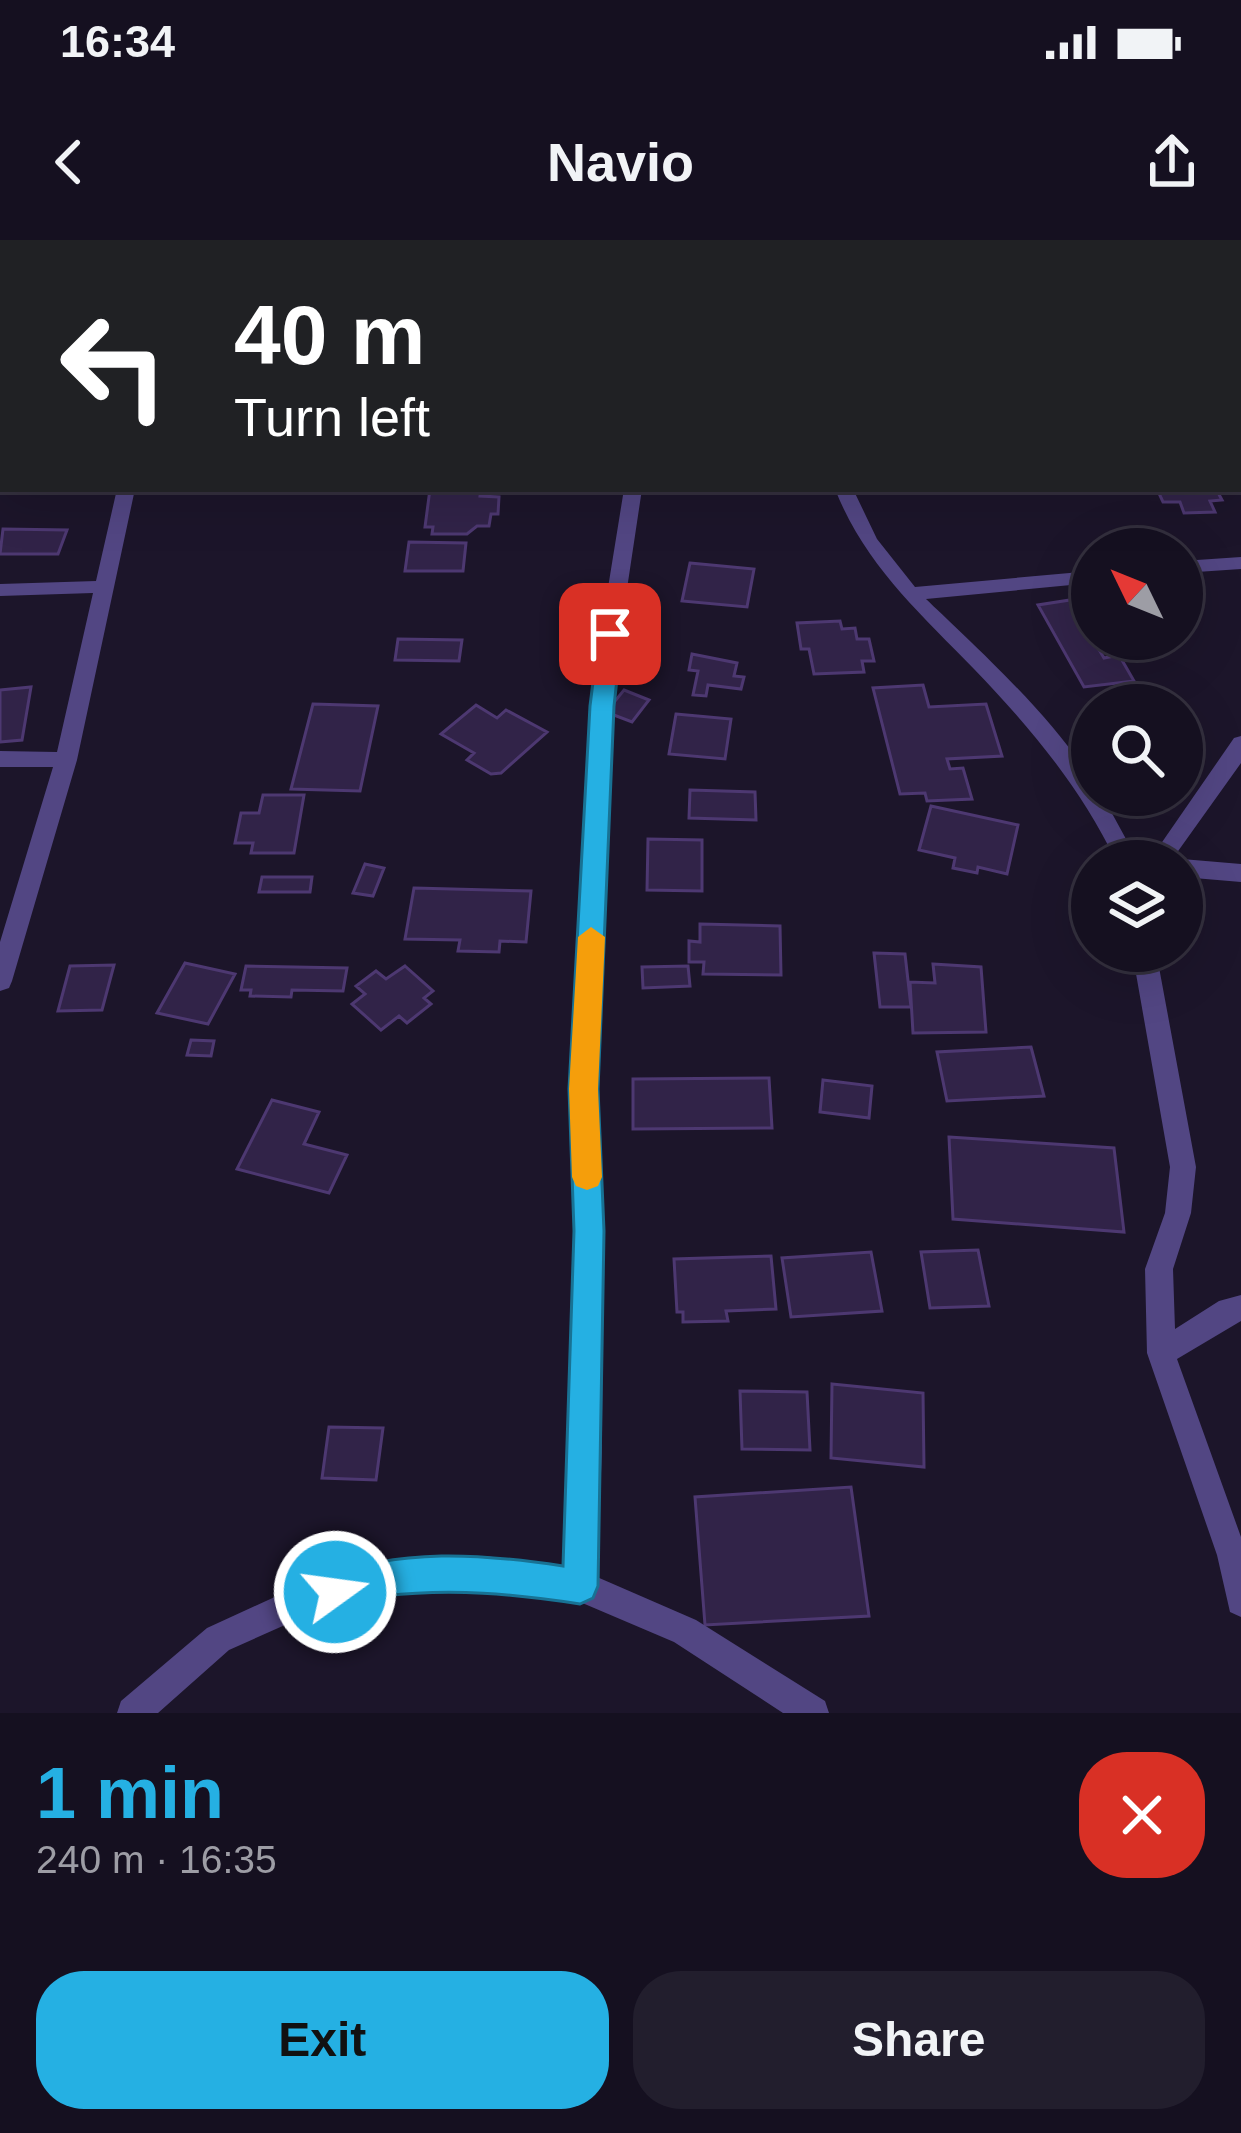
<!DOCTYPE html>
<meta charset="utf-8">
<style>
:root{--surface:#151020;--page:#221e2d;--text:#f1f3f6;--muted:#9d9da5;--line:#34303e;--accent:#25b0e3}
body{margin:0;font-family:Helvetica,sans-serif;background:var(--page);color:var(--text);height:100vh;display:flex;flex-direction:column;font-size:45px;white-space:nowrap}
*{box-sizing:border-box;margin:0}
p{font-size:39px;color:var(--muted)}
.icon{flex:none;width:66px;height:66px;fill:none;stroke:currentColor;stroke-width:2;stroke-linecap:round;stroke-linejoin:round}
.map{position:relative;height:1473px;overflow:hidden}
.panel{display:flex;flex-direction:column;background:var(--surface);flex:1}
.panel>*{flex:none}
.hud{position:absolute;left:0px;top:0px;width:1242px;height:252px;box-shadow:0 12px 48px #0002,0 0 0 3px var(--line);background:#202124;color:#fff;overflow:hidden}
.needle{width:78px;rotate:313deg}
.tools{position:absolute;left:1071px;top:288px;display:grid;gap:24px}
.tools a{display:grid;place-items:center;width:132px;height:132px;border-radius:50%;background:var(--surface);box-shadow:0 12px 48px #0002,0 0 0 3px var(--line);font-size:60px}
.pin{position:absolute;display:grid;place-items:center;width:102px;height:102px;color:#fff;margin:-51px;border-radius:24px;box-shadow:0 6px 18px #0006}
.me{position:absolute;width:132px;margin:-66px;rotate:76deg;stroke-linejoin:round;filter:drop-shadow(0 0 9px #0008)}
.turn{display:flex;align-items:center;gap:42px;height:252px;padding:0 36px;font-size:54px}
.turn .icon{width:156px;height:156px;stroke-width:2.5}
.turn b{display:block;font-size:84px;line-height:102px}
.round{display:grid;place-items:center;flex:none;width:126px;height:126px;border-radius:48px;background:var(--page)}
.headline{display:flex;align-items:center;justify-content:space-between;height:204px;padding:0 36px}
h1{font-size:72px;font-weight:700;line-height:90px;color:var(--accent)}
.action{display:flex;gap:24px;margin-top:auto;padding:24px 36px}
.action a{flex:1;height:138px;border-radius:48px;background:var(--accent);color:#111;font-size:48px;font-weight:700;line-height:138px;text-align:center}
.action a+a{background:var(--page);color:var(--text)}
.status{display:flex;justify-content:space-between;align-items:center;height:84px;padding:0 60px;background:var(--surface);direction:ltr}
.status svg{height:33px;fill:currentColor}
header{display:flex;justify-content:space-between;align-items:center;height:156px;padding:0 36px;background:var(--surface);font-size:54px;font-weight:700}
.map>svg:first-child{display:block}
.building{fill:#312348;stroke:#4d3871;stroke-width:3}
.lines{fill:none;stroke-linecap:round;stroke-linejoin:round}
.minor{fill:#524683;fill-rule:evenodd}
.route{fill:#25b0e3;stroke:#187294;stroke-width:3}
.slow{fill:#f59e0b}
</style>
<div class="status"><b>16:34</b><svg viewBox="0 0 49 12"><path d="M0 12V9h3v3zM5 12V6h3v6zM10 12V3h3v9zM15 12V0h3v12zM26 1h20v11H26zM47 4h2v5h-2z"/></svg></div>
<header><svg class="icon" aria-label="back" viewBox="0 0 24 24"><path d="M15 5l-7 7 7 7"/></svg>Navio<svg class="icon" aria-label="share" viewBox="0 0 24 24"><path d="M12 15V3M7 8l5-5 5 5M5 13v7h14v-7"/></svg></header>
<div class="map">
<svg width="1241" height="1473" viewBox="0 0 1241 1473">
<rect width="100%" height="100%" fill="#1c152a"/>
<path class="building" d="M430 249H481L480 256 499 257 498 274H491L489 286H477L467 294H432L433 287H425Z
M1157 249H1216L1222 260 1210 261 1215 272 1184 273 1180 262H1163Z
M3 289 67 290 58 314H0Z
M409 302 466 303 463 331H405Z
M690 323 754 329 747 367 682 361Z
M1070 360 1104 418 1119 415 1134 441 1084 447 1038 365Z
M840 381 842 389 855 388 857 399H869L874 421H862L864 432 814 434 809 409H801L797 383Z
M398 399 462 400 459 421 395 420Z
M692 414 737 423 734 436 744 437 741 449 708 445 706 456 693 455 698 431 689 430Z
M923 445 929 467 986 464 1002 516 947 519 950 529 963 528 972 559 927 561 925 553 900 554 873 448Z
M31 447 22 500 0 502V450Z
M624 450 649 460 632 482 606 472Z
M313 464 378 466 360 551 291 549Z
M476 465 497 478 506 470 547 492 501 533 491 534 467 520 474 513 441 494Z
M676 474 731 479 725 519 669 514Z
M690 550 755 552 756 580 689 578Z
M263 555H304L294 613H251L253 603H235L241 573H259Z
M931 566 1018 585 1007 634 978 627 977 633 953 628 955 618 919 610Z
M648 599 702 600V651L647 650Z
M365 624 384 628 373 656 353 653Z
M262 637H312L310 652H259Z
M414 648 531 651 526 702 500 701 499 712 458 711 460 700 405 699Z
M700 684 780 686 781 735 703 734 704 722H689V701L700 702Z
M874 713 905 714 911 767H880Z
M185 723 235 734 208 784 157 773Z
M933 724 981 727 986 792 913 793 910 742 935 743Z
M114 725 102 770 58 771 70 726Z
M246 726 347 728 343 751 292 750 291 757 250 756 251 750H241Z
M405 726 433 751 424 758 431 764 407 783 399 776 381 790 352 764 365 754 356 746 376 731 386 739Z
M688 726 690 746 643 748 642 727Z
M191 800 214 801 211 816 187 815Z
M1031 807 1044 856 947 861 937 812Z
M769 838 772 888 633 889V839Z
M823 840 872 846 869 878 820 872Z
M272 860 319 872 304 904 347 915 329 953 237 929Z
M949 897 1114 908 1124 992 953 979Z
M978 1010 989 1066 930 1068 921 1012Z
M871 1012 882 1071 791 1077 782 1018Z
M771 1016 776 1069 726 1071 728 1081 683 1082V1072H677L674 1019Z
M832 1144 923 1153 924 1227 831 1218Z
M740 1151 807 1152 810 1210 742 1209Z
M329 1187 383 1188 376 1240 322 1238Z
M851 1247 869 1376 705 1385 695 1257Z"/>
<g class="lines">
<path class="minor" d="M151 0H168L149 3Z
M172 0H188L170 3Z
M237 0H261L263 3H239Z
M358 0H374L376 3H360Z
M400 0H423L398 3Z
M701 0H720L722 3H703Z
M902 0H918L900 3Z
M1044 0H1065L1067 3H1046Z
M3 91V102L0 103V92Z
M1239 98 1241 99V110L1239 109Z
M117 249H135L77 520 12 741 9 748 0 751V702L53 527H0V511L57 512 93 353 0 356V344L96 341Z
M624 249H642L616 422 601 729 597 849 603 991 602 1207 597 1337 696 1380 825 1461 829 1473H783L674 1402 580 1362 486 1348 380 1354 294 1381 229 1410 158 1473H117L121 1461 207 1388 290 1350 380 1322 486 1316 566 1328 572 1207 575 991 571 849 577 729 596 422Z
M835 249H853L877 299 915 347 1092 331V343L926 359C962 394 1092 511 1092 555H1102L1138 621H1116C1081 548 1030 487 974 429 919 372 865 325 835 249Z
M1241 317V329L1182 333V321Z
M1241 496V523L1171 621H1149L1234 498Z
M1182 619 1241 624V642L1182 637V621H1177Z
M1132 711H1156L1196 927 1191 973 1173 1029 1175 1089 1219 1061 1241 1055V1081L1177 1119 1241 1297V1377L1230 1372 1217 1315 1147 1113 1145 1029 1165 973 1170 927Z"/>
</g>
<path class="route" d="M610 387 622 394 614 466 598 849 604 991 598 1346 593 1358 580 1364C514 1354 452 1348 385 1356 363 1358 344 1373 322 1364L317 1352 322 1339C399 1307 483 1314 563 1326L574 991 569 849 590 466 599 394Z"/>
<path class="slow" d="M591 687 605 697 598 849 602 937 598 946 587 950 576 946 572 937 569 849 578 697Z"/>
</svg>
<div class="tools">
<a><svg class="needle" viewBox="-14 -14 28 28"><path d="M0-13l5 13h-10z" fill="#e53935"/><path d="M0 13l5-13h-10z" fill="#9d9da5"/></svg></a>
<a><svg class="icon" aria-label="search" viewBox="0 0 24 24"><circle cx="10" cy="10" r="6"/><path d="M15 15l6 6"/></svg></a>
<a><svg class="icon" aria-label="layers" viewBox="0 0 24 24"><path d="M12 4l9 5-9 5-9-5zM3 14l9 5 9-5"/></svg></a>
</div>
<div class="pin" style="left:610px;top:394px;background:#d93025"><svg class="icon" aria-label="arrive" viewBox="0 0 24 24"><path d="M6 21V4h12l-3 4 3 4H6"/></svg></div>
<svg class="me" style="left:335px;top:1352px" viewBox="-20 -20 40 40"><circle r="17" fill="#25b0e3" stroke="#fff" stroke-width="3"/><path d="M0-11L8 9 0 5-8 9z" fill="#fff"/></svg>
<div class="hud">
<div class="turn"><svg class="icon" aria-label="left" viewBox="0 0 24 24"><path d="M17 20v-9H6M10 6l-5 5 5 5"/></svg><div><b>40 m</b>Turn left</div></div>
</div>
</div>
<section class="panel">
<div class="headline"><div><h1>1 min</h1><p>240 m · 16:35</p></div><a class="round" style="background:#d93025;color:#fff"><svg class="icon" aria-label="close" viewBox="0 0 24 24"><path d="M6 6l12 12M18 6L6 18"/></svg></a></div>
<div class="action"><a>Exit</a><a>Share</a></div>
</section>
